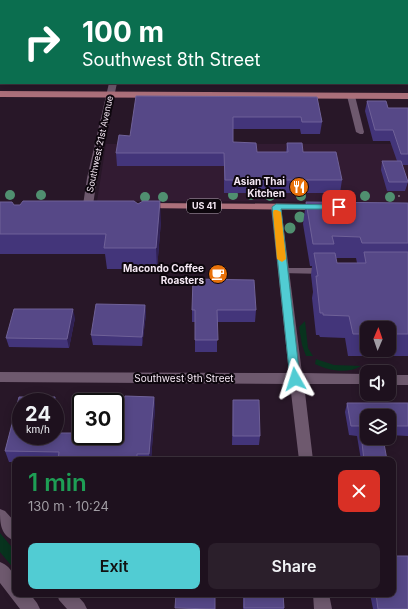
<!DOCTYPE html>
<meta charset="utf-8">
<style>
:root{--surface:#1e111e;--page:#2b1f2b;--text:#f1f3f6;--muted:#a19da4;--line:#3c313c;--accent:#51ccd3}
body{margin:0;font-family:Inter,sans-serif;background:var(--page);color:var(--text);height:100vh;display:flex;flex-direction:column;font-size:15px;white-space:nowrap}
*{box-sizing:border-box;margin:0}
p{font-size:13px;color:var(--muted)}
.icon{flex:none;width:22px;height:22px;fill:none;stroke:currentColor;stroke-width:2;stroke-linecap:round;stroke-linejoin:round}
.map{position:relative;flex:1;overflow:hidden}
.side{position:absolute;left:12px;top:457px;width:384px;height:140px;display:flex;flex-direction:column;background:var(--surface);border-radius:8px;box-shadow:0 2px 10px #0003,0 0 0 1px var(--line)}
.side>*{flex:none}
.banner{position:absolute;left:0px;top:0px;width:408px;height:84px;box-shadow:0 2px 10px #0003,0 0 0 1px var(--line);background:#0b6e4f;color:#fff;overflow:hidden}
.needle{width:26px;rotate:2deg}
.buttons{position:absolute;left:360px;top:321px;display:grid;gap:8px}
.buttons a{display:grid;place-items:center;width:36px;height:36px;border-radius:8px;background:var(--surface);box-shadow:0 2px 10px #0003,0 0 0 1px var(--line);font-size:20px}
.speed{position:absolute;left:12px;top:393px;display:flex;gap:8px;font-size:20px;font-weight:700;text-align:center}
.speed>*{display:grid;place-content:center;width:52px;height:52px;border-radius:50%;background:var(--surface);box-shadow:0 2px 10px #0003,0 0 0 1px var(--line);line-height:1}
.speed small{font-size:10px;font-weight:400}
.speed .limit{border:2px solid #111;border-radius:6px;background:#fff;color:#111}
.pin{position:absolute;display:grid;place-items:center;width:34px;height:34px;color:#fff;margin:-17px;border-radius:8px;box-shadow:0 2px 6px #0006}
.me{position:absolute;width:44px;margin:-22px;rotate:354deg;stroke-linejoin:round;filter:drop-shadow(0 0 3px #0008)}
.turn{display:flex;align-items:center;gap:14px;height:84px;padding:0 16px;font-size:18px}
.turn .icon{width:52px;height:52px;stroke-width:2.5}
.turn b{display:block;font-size:28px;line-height:34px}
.round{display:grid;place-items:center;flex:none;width:42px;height:42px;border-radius:8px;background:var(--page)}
.summary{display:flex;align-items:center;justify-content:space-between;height:68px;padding:0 16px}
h1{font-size:24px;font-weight:600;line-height:30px;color:#1e9e55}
.action{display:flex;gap:8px;margin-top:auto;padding:8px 16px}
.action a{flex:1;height:46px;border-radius:8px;background:var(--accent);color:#111;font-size:16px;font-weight:600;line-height:46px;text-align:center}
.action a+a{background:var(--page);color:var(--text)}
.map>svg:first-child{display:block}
.built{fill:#321b32}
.green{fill:#08331e}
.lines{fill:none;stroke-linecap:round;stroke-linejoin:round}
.path{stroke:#6f5f6e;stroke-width:2;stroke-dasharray:3 1.5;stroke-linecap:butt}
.lane{fill:#6e596e;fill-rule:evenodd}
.street{fill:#6e596e;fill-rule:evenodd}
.primary{fill:#ac707b;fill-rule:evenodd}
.tree{fill:#508f70}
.wall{fill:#43357a;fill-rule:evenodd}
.shaded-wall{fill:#302154}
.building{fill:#564887;stroke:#6f6198;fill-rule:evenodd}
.route{fill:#51ccd3;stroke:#358589}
.slow{fill:#f59e0b}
.labels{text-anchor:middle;stroke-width:4;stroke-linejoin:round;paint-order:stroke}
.far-street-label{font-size:9px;fill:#f5e8f4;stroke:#0d060d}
.shield{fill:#0d060d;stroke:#afa4af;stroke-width:1}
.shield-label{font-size:9px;font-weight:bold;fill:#f5e8f4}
.poi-label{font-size:10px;font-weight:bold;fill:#f5e8f4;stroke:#0d060d;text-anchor:end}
.street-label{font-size:10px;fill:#f5e8f4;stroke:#0d060d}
</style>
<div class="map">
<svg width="408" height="609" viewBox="0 0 408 609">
<rect width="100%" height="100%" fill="#281728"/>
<path class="built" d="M106 144H408V202L97 201Z"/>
<path class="green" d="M305 321 308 348 313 356H306L302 345 299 327Z
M316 359 334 365 361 366C347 374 330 371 315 364Z
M0 533 15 551V570L0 552Z"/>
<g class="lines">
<path class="path" d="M399 195V197"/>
<path class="lane" d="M348 94H354L355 96 364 132 363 134H360L356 132 347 96Z
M283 268H325L330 271 325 274 280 273 278 271Z"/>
<path class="street" d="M126 0H132V1H126Z
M109 83H117L97 178 93 205 88 208 83 205 87 178Z
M276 204 281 207 302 373 367 374V384H304L313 460H299L290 384 0 382V372L289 373 271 207Z
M389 375H408V385H389Z
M0 509 5 511 15 522V541C0 535 0 523 0 509Z
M0 562C15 568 15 580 15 594H30L37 603 40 609H20L0 583Z
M57 594H76L84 603 87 609H67L59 600Z
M313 594H329L332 609H314Z"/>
<path class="primary" d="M0 91 408 93V99L0 97Z
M143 203 321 204 326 207 321 210 139 208 138 206Z"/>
</g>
<g class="tree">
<circle cx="10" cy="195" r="5"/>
<circle cx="41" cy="195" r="5"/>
<circle cx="233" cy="195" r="5"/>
<circle cx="251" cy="195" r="5"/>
<circle cx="270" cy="196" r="5"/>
<circle cx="301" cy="196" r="5"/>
<circle cx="340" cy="196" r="5"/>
<circle cx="365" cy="196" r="5"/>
<circle cx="145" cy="197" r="5"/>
<circle cx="163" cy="197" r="5"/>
<circle cx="390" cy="197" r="5"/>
<circle cx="300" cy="217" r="5.5"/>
<circle cx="290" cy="228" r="5.5"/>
</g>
<path class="wall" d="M356 0H408V82H407V1H357Z
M1 3V80H0V5Z
M317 97 322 122 320 134H301L300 129H233V142L257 152H286L287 143 303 152 342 180 340 193H224V166H117L116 153 130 136Z
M367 101 388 108H408V165H402L408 182 405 191H387L381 170 382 161H397L390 141H373L365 111Z
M0 202 14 205 161 221 157 269H107L105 254H0V256Z
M306 202 408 203V356H348L345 338 320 337 319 335H316L312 298 313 292 311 275 312 266H310L303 224ZM336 258H356L357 263H337ZM367 328H389V350H367Z
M145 305 146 314 142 346 93 345 91 335Z
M192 310H256L255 322H217V352H195V322H192Z
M75 318 69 348 9 347 6 338Z
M125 396 154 397 155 408 151 460H15V462H9L5 451 19 397H55L58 408 55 421V402H21V436H55V433H76L81 399 124 398ZM81 402H115V436H81Z
M233 400 260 436 259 445H232Z
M347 403H408V436L389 435V416H367L387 460H361L357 436 349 435 345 412Z
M243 594H283L284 609H243Z
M370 594H393L408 609H373Z"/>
<path class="shaded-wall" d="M160 201 161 221 157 269 156 248Z
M145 305 146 314 142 346V337Z
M73 309 75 318 69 348 67 339Z
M55 397 58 408 55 421V402H54Z
M154 397 155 408 151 460H150L149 454Z"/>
<path class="building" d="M2 0H31V1H2Z
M77 0H104L103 1H76Z
M146 0H321L322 1H146Z
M360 0H408V11L407 14 408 15V36H407V1H360Z
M1 3V10L0 9V5Z
M1 10V72H0V15H1Z
M407 37 408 39V53H407L408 56V74H407Z
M136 96 317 97 322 122H302L301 117H233V142L256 143 257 152H288L287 143H302L303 152H336L342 180H225L224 153H116L119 135 130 136Z
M367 101H386L388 108H408V154H401L393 130H375Z
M382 161H401L408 182H389Z
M23 201H134L138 204 143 201H160L156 248H104L106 234H0V202H12L14 205H20Z
M306 202 408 203V243H362L360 237 332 236 334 244H313Z
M364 252H408V334H389V328H367V334H353L349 316 323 315V313H320L316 276H318L314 253H335L337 263H366Z
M193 279 254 280 256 310H217L218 340H195V310H192Z
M96 304 145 305 142 337 91 335Z
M14 309H73L67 339 6 338Z
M125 396 154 397 149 454H137V460H58L59 452 5 451 19 397H55L54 402H21V436H55V433H76L81 399 124 398ZM81 402H115V436H81Z
M233 400H259L260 436H233Z
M347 403H408V426H389V416H367V438H383L387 460H364L360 426H351Z
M393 556H408V609H378L376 594H393Z
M176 594H215V609L175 608Z
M244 594H283L284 608H244Z"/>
<path class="route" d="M276 204 339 205 343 207 339 209H281L300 379 299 382H292L290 379 272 207Z"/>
<path class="slow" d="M274 210H277L281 212 286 259 282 262 277 259 273 212Z"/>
<defs>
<g id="restaurant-disc" transform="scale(1)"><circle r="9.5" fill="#e8710a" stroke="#0d060d"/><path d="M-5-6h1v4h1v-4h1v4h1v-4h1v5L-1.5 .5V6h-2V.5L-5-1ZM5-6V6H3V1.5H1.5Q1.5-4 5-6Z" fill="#fff"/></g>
<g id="cafe-disc" transform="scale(1)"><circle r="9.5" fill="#e8710a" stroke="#0d060d"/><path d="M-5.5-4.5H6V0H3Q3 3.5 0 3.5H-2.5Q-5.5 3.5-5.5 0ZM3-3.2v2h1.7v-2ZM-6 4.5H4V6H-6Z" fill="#fff"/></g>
</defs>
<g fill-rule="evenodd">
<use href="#restaurant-disc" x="299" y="187"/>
<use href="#cafe-disc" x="218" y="274"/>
</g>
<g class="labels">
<g class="far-street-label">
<text transform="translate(100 144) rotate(-78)" y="3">Southwest 21st Avenue</text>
</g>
<rect class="shield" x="187" y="199" width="34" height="14" rx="3"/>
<g class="shield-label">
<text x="204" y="209">US 41</text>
</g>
<g class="poi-label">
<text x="285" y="185">Asian Thai<tspan x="285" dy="12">Kitchen</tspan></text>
<text x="204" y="272">Macondo Coffee<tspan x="204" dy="12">Roasters</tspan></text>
</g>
<g class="street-label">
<text x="184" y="382">Southwest 9th Street</text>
</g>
</g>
</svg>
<div class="buttons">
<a><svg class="needle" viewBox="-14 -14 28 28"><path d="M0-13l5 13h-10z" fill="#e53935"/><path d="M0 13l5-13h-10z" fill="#a19da4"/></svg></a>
<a><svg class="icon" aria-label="sound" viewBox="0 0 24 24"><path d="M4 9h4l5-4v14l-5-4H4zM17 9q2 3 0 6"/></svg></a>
<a><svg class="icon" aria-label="layers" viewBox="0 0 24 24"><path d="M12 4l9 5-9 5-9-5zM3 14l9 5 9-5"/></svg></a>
</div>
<div class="speed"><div>24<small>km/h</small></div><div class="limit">30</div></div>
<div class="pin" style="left:339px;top:207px;background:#d93025"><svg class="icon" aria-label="arrive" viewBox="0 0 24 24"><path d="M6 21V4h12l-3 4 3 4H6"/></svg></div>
<svg class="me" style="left:295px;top:379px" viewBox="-20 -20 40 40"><path d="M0-17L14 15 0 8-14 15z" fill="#51ccd3" stroke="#fff" stroke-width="4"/></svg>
<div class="banner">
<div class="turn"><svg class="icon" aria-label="right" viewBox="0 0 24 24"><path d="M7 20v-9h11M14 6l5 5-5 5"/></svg><div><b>100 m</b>Southwest 8th Street</div></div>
</div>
<section class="side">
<div class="summary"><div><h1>1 min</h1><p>130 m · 10:24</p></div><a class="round" style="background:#d93025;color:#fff"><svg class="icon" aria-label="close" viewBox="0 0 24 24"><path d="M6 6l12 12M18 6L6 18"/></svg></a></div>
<div class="action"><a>Exit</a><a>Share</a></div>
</section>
</div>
